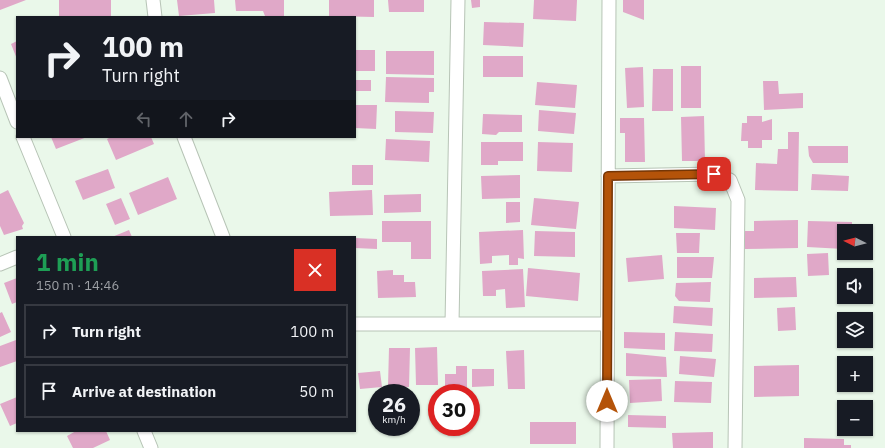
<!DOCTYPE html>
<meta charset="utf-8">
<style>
:root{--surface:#171b24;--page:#242831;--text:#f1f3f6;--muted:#9ea1a6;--line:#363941}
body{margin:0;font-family:"IBM Plex Sans",sans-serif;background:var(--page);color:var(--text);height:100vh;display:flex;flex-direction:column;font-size:15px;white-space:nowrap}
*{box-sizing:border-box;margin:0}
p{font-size:13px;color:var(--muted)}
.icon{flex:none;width:22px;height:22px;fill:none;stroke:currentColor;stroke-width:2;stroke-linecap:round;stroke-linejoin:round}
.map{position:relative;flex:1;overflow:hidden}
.details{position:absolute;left:16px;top:236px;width:340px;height:196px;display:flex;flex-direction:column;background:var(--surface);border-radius:0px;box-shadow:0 1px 3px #0004}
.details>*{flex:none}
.banner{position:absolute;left:16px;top:16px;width:340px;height:122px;border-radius:0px;box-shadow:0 1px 3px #0004;background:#171b24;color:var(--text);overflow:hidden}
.needle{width:26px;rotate:276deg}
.tools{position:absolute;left:837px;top:224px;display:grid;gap:8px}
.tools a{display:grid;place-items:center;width:36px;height:36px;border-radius:0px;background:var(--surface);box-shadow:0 1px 3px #0004;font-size:20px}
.speed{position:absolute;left:368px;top:384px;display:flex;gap:8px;font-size:20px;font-weight:700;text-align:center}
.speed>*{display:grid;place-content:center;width:52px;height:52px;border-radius:50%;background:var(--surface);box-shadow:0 1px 3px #0004;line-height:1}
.speed small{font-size:10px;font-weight:400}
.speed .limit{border:6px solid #d22;background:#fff;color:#111}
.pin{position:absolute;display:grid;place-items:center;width:34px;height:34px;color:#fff;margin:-17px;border-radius:8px;box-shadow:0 2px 6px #0006}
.me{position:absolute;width:44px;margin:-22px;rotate:0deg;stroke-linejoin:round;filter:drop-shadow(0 0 3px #0008)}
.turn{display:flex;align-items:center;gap:14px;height:84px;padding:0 20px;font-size:18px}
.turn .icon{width:52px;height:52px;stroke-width:2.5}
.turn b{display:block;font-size:28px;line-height:34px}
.lanes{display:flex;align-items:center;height:38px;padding:0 20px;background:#0003;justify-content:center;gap:20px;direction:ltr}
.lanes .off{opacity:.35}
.round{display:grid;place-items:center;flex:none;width:42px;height:42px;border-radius:0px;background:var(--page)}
.overview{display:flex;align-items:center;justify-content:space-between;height:68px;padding:0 20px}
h1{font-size:24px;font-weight:800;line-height:30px;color:#1e9e55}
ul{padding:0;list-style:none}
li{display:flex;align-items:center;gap:12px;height:54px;margin:0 8px 6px;padding:0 12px;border:2px solid var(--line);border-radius:0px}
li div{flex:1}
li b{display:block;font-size:15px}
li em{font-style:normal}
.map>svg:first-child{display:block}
.building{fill:#e0a8c8}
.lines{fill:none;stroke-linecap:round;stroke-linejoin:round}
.minor-casing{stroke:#b7c4b6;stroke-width:15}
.minor{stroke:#fff;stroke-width:13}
.route-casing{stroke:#753606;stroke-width:10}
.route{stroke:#b45309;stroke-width:7}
</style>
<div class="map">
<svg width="885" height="448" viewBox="0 0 885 448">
<rect width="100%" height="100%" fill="#eaf8ea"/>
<path class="building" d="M0 0H26L0 10Z
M59 0H111V17H59Z
M177 0H214L215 13 179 16Z
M235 0H284V16H265L263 11H236Z
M329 0H374V17L329 16Z
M388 0H424V12H389Z
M471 0H480V7L472 8Z
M534 0H577L576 21 533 19Z
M623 0H644V20L623 12Z
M484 22 524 23 523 47 483 45Z
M17 41V59L11 44Z
M355 50H375V71H355Z
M386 51H434V75L386 74Z
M483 56H523V77H483Z
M681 66H701V108H681Z
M643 67 644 107 627 108 625 68Z
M653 69H673V111H652Z
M386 77 434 78V92H429V103L385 102Z
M355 80H371V91H355Z
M763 81H778L779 94 803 93V108L764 110Z
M537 82 577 85 575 108 535 105Z
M355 105H377L376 129 355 128Z
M539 110 576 113 574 134 538 131Z
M395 111 434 112 433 133 395 132Z
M483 114 522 115V132H499L496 135 482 134Z
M704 116 705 161H682L681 117Z
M747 116H762V122L772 119V140H762V148H748V141H741L742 123H747Z
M620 118H644L645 162H625V133H620Z
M788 132H799L798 191 755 190 756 163 777 164 778 149H788Z
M51 137H87L56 149Z
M111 137H151L154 144 116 160 107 139Z
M386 139 430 141 429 162 385 160Z
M481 142H523V161H498V165H481Z
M538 142 573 143 572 172 537 171Z
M808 146H848V163H813L809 156Z
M352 165H373V185H352Z
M108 169 115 188 83 200 75 181Z
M812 174 849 176 848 191 811 190Z
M520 175V198L482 199 481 176Z
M168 177 177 199 138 215 129 193Z
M8 190 24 223 22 226 23 229 4 235 0 226V194Z
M372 190 373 215 330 216 329 192Z
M421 194V212L384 213V195Z
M121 198 130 219 115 225 106 204Z
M534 198 579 202 576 229 531 225Z
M506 202H520V222L506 223Z
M674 206 716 208 715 230 674 228Z
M798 220V248L745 249V231H754V221Z
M382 221H431V259H411V242H382Z
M808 221 852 222V231H844V249L807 247Z
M129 230 132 237H112Z
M523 230 524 259 518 258V265H509V255L492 256V263L480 264 479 232Z
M535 231 575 232V257L534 256Z
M676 233H700L699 253H677Z
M355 238 377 239V249L355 248Z
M828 253 829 275 808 276 807 254Z
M662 255 664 279 628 282 626 258Z
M677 257H714L712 278H677Z
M528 268 580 273 578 301 526 296Z
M523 269 525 307 506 308 505 289 496 290V296H483L482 271Z
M393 270V275H404V282H415L416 297 378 298 377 271Z
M796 277 797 297 754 298V278Z
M17 278V302L12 304 4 283Z
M711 282 710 302 679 301 675 296 676 283Z
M674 306 713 308 712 326 673 323Z
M795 307 796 330 778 331 777 308Z
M2 312 11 332 0 337V313Z
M624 332 665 333V350L624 348Z
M675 332 713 334 712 352 674 351Z
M16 340 17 361 0 367V346Z
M437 347 438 385H416L415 348Z
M389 348H410L409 387 388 386Z
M524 350 525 389H508L506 351Z
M626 353 666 357 667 377 626 376Z
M680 356 716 359 714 377 679 374Z
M799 365V396L754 397V366Z
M456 366H467V388H445V374H456Z
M472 369H494V386L472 387Z
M380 371 382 387 360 389 358 373Z
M661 379 662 401 630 403 629 380Z
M675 381 712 382 711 403 674 402Z
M17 397V423L10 426 0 404Z
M628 415 666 416V428L628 427Z
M530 422H576V444H530Z
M76 431H106L110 440 93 448H73L67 436Z
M713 432V448H673L672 433Z
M804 438 844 439V445H851V448H804Z"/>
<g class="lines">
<g class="minor-casing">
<path id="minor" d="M153 0 155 17
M0 78 17 122
M23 137 64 237
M184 137 223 237
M608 176 714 174 730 180 738 200 735 448
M0 264 17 257
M355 324H607
M452 324 458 0
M144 431 151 448
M607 448 609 0"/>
</g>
<use href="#minor" class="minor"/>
</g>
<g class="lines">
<g class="route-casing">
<path id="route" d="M607 401 608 176 714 174"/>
</g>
<use href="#route" class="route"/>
</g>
</svg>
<div class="tools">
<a><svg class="needle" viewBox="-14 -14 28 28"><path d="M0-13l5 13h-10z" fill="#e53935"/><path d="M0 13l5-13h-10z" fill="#9ea1a6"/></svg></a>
<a><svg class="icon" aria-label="sound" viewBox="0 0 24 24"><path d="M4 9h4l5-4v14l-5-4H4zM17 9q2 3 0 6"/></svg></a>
<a><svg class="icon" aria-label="layers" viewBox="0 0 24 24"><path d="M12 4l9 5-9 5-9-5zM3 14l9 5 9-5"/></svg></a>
<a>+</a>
<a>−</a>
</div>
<div class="speed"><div>26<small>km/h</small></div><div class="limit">30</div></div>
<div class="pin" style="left:714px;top:174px;background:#d93025"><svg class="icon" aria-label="arrive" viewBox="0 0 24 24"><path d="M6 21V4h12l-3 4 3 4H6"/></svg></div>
<svg class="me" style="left:607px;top:401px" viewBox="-20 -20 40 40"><circle r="19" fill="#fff"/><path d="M0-13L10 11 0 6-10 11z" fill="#b45309"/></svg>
<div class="banner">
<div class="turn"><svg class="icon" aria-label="right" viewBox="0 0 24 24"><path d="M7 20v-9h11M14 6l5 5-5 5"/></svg><div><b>100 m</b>Turn right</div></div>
<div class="lanes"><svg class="icon off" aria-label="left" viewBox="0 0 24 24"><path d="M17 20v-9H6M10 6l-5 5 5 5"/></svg><svg class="icon off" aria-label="ahead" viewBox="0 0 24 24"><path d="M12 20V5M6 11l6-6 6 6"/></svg><svg class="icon" aria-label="right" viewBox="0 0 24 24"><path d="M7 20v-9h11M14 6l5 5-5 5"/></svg></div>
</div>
<section class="details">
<div class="overview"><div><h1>1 min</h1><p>150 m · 14:46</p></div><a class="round" style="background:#d93025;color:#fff"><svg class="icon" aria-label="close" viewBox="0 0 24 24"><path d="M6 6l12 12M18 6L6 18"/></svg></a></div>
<ul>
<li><svg class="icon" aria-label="right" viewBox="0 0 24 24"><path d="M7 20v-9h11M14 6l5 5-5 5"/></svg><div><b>Turn right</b></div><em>100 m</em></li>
<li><svg class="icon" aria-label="arrive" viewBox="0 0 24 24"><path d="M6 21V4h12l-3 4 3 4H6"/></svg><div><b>Arrive at destination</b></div><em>50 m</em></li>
</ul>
</section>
</div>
